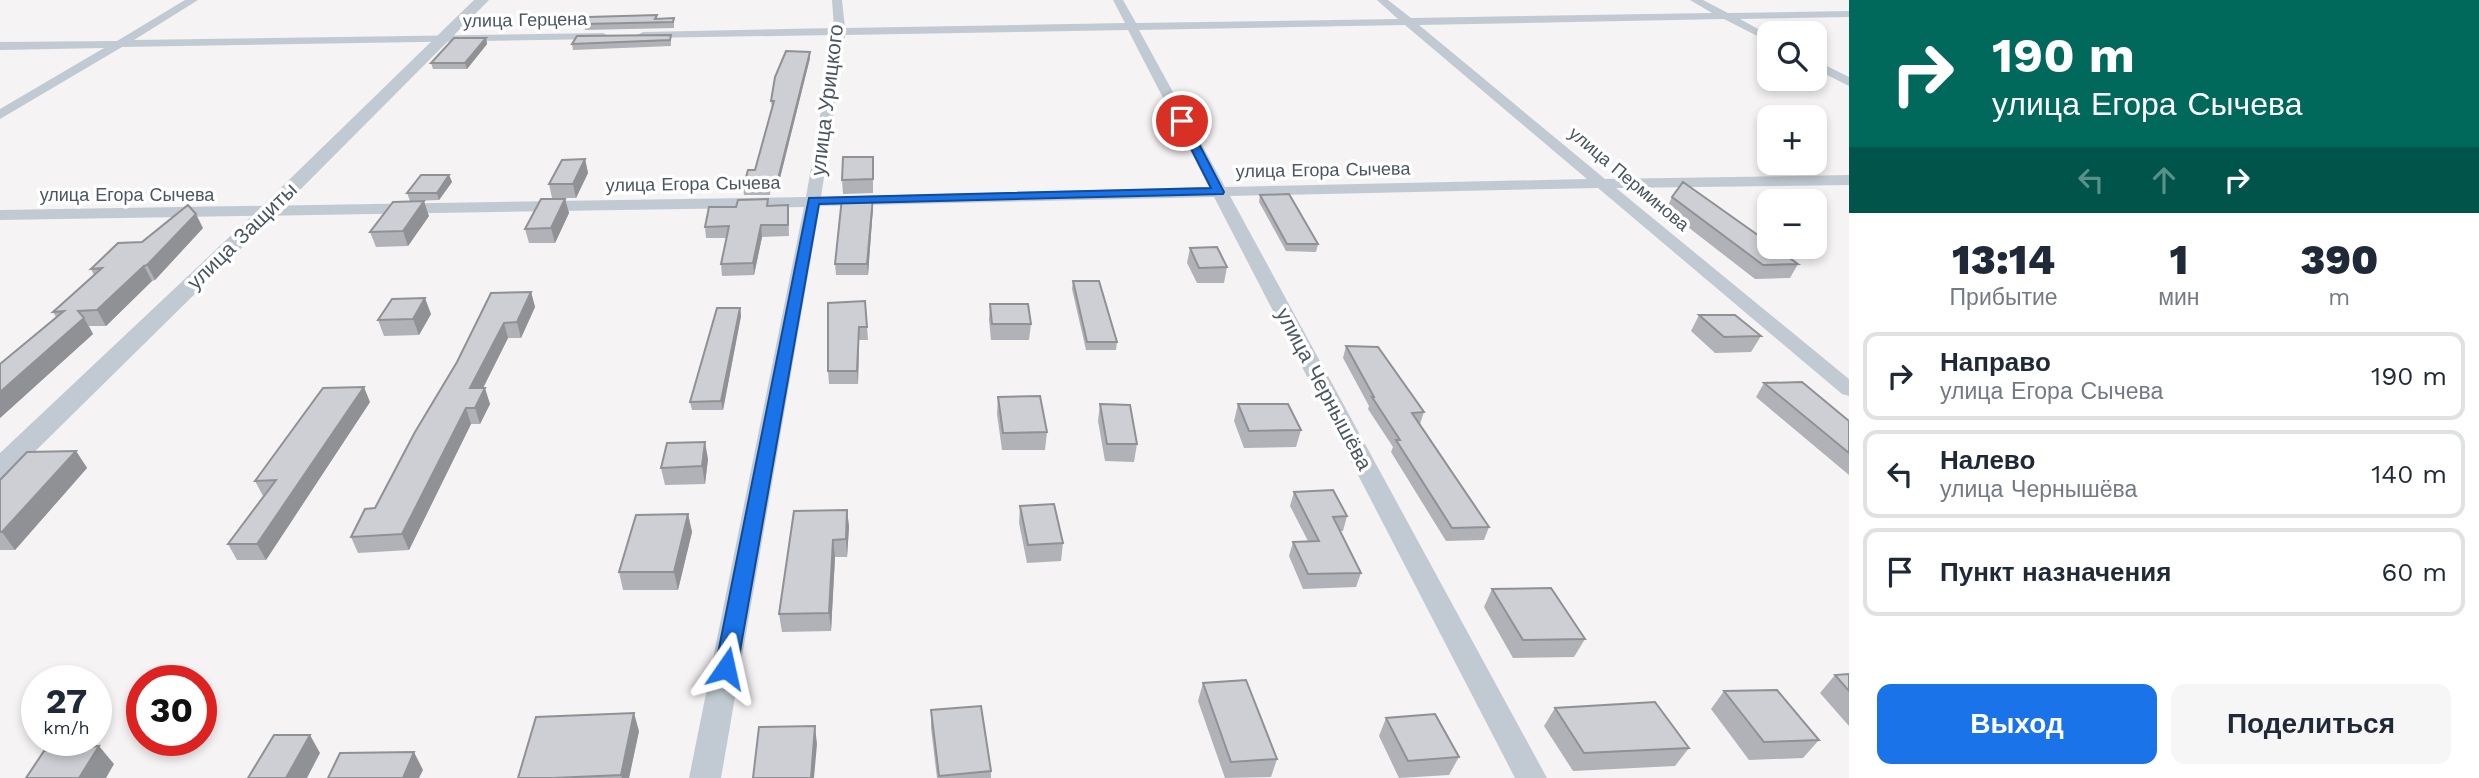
<!DOCTYPE html>
<html lang="ru">
<meta charset="utf-8">
<style>
:root{--surface:#fff;--page:#f6f6f7;--text:#1f2937;--muted:#747a83;--line:#e0e1e3;--accent:#1a73e8}
body{margin:0;font-family:"Work Sans",sans-serif;background:var(--page);color:var(--text);height:100vh;display:flex;flex-direction:column;font-size:26px;white-space:nowrap}
*{box-sizing:border-box;margin:0}
p{font-size:23px;color:var(--muted)}
.icon{flex:none;width:38px;height:38px;fill:none;stroke:currentColor;stroke-width:2;stroke-linecap:round;stroke-linejoin:round}
.map{position:relative;flex:1;overflow:hidden}
.panel{display:flex;flex-direction:column;background:var(--surface);width:630px}
.panel>*{flex:none}
.banner{background:#00695c;color:#fff;overflow:hidden}
.buttons{position:absolute;left:1757px;top:21px;display:grid;gap:14px}
.buttons a{display:grid;place-items:center;width:70px;height:70px;border-radius:14px;background:var(--surface);box-shadow:0 4px 10px #0003;font-size:35px}
.speed{position:absolute;left:21px;top:665px;display:flex;gap:14px;font-size:35px;font-weight:700;text-align:center}
.speed>*{display:grid;place-content:center;width:91px;height:91px;border-radius:50%;background:var(--surface);box-shadow:0 4px 10px #0003;line-height:1}
.speed small{font-size:18px;font-weight:400}
.speed .limit{border:10px solid #d22;background:#fff;color:#111}
.pin{position:absolute;display:grid;place-items:center;width:60px;height:60px;color:#fff;margin:-30px;border:4px solid #fff;border-radius:50%;box-shadow:0 2px 7px #0007}
.me{position:absolute;width:77px;margin:-38px;rotate:11deg;stroke-linejoin:round;filter:drop-shadow(0 0 5px #0008)}
.turn{display:flex;align-items:center;gap:24px;height:147px;padding:0 28px;font-size:32px}
.turn .icon{width:91px;height:91px;stroke-width:2.5}
.turn b{display:block;font-size:49px;line-height:60px}
.lanes{display:flex;align-items:center;height:66px;padding:0 28px;background:#0003;justify-content:center;gap:35px;direction:ltr}
.lanes .off{opacity:.35}
.eta{display:flex;justify-content:space-evenly;align-items:center;height:119px;text-align:center}
.eta b{font-size:42px;font-weight:800;line-height:49px}
.action{display:flex;gap:14px;margin-top:auto;padding:14px 28px}
.action a{flex:1;height:80px;border-radius:14px;background:var(--accent);color:#fff;font-size:28px;font-weight:800;line-height:80px;text-align:center}
.action a+a{background:var(--page);color:var(--text)}
ul{padding:0;list-style:none}
li{display:flex;align-items:center;gap:21px;height:88px;margin:0 14px 10px;padding:0 14px;border:4px solid var(--line);border-radius:14px}
li div{flex:1}
li b{display:block;font-size:26px}
li em{font-style:normal}
main{display:flex;flex:1;min-height:0}
.map>svg:first-child{display:block}
.lines{fill:none;stroke-linecap:round;stroke-linejoin:round}
.minor{fill:#c1cad2;fill-rule:evenodd}
.tertiary{fill:#c1cad2;fill-rule:evenodd}
.wall{fill:#b0b2b7}
.shaded-wall{fill:#909195}
.building{fill:#cdcfd5;stroke:#909195;stroke-width:2}
.route{fill:#1a73e8;stroke:#114b97;stroke-width:2}
.labels{text-anchor:middle;stroke-width:7;stroke-linejoin:round;paint-order:stroke}
.far-street-label{font-size:18px;fill:#4a5661;stroke:#fff}
.street-label{font-size:21px;fill:#4a5661;stroke:#fff}
</style>
<main>
<div class="map">
<svg width="1849" height="778" viewBox="0 0 1849 778">
<rect width="100%" height="100%" fill="#f5f3f3"/>
<g class="lines">
<path class="minor" d="M185 0H198L134 40 603 33 609 36 603 39 122 47 0 119V109L104 48 0 50V42L117 41Z
M832 0H842L845 28 1125 23 1113 0H1123L1136 23 1398 19 1377 0H1388L1411 18 1712 13 1690 0H1703L1728 13 1849 11V17L1740 19 1769 35V42L1724 19 1419 25 1605 179 1849 175V185L1616 188 1849 379V396L1842 394 1598 188 1230 196 1547 778H1515L1214 197 820 206 721 778H689L804 207 0 220V210L806 197 834 35 643 38 637 35 643 32 834 28ZM1405 25 1587 179 1225 187 1139 30ZM1128 30 1209 187 821 197 845 35Z
M1815 60 1849 77V86L1815 69Z"/>
<path class="tertiary" d="M474 0H489L272 218 10 476 0 479V453L258 210Z"/>
</g>
<path class="wall" d="M657 15V19L674 18V28L585 30 584 24Z
M671 35V46L573 50 572 44Z
M486 38 487 44 467 69H433L431 63Z
M810 58 778 186H771L770 195H744L743 188 755 170 772 107 771 101Z
M873 157V193L843 194 842 180Z
M585 159 588 173 576 198H552L549 184Z
M449 175 452 182 439 200 410 201 407 193Z
M1260 195 1318 244 1316 252 1286 251 1259 202Z
M873 197V207L868 275H836L835 264Z
M1672 197 1798 264 1790 278 1755 279 1666 210Z
M565 199 569 213 555 243H529L525 229Z
M788 205 789 236 762 237 754 275 722 276 721 264 727 238H706L705 227 768 206Z
M429 216 408 246 376 247 370 232Z
M203 228 155 280 152 281 106 326H89L93 334 0 418V364L56 317 53 312 94 275 91 269 142 242Z
M1190 248 1227 267 1224 283H1197L1187 263Z
M1073 281 1117 342 1116 350H1086L1072 289Z
M531 292 535 307 521 338H508L483 388 490 404 480 424H471L409 550 358 553 351 537 375 508 457 362Z
M865 301 868 340H859L858 384H829L828 371Z
M990 304 1031 324 1029 340H991L989 320Z
M740 308 741 316 723 410H692L690 402Z
M431 314 419 335 384 336 378 320Z
M1699 315 1761 336 1751 352 1715 353 1691 331Z
M1346 346 1424 412 1420 424 1489 527 1484 540 1446 541 1391 452 1393 447 1368 409 1369 406 1343 358Z
M1764 383 1849 421V475L1756 397Z
M998 397 1047 432 1045 450H1002L997 414Z
M370 402 266 560H237L228 544 263 496 255 481Z
M1100 404 1137 444 1134 462 1105 461 1098 421Z
M1238 404 1301 430 1296 447 1244 448 1234 421Z
M76 451 87 468 15 550H0V480Z
M708 459 705 484 665 485 661 468Z
M1294 492 1347 516 1343 531H1340L1361 573 1356 587 1303 589 1289 556 1293 542 1308 541 1290 506Z
M1020 506 1063 543 1061 561 1027 563 1019 523Z
M847 510 849 527 847 557H835L831 631 782 632 779 614Z
M688 514 692 532 678 590H623L619 572Z
M1492 589 1585 639 1574 657 1513 658 1484 607Z
M1849 674V726L1820 693 1835 675Z
M1203 683 1277 759 1271 777 1225 778 1198 701Z
M1724 691 1819 740 1803 758 1749 760 1711 709Z
M1555 708 1689 748 1675 766 1573 771 1544 726Z
M931 710 991 771V778H937L931 728Z
M1386 718 1459 757 1449 775 1399 778 1379 736Z
M639 731 629 778H518Z"/>
<path class="shaded-wall" d="M486 38 487 44 467 69 465 63Z
M810 52V58L778 186V179Z
M585 159 588 173 576 198 573 184Z
M449 175 452 182 439 200 437 193Z
M873 197V207L868 275 867 264Z
M565 199 569 213 555 243 551 228Z
M424 201 429 216 408 246 403 231Z
M196 214 203 228 155 280 147 265Z
M761 225 762 237 754 275 753 263Z
M144 266 152 281 106 326 97 310Z
M531 292 535 307 521 338 517 322Z
M425 298 431 314 419 335 413 319Z
M740 308 741 316 723 410 721 401Z
M84 318 93 334 0 418V392Z
M504 323 508 338 475 404 470 388Z
M859 327V340L858 384 857 371Z
M364 387 370 402 266 560 257 544Z
M485 388 490 404 480 424 475 408Z
M466 408 471 424 409 550 402 534Z
M705 442 708 459 705 484 702 466Z
M76 451 87 468 15 550 2 532Z
M847 510 849 527 847 557 846 539Z
M688 514 692 532 678 590 674 572Z
M833 540 835 557 831 631 829 613Z
M634 713 639 731 629 778H622L621 775Z
M815 726 817 744 814 778H811Z
M310 735 320 753 307 778H286Z
M99 746 114 764 106 778H79Z
M414 752 423 770 419 778H403Z"/>
<path class="building" d="M657 15 655 19 674 18 673 22 584 24 588 17Z
M671 35 670 40 572 44 577 36Z
M454 38H486L465 63H431Z
M786 51 810 52 778 179H771L770 188H743L748 170H755L774 101H771L775 77Z
M843 157H873V179L842 180Z
M585 159 573 184H549L562 160Z
M421 175H449L437 193H407Z
M1683 182 1769 243V247H1774L1798 264 1763 265 1672 197Z
M1289 194 1318 244H1287L1260 195Z
M873 197 867 264H835L842 198Z
M541 199H565L551 228 525 229Z
M768 199 767 206 788 205V225H761L753 263 721 264 729 226 705 227 709 207H736L738 200Z
M424 201 403 231 370 232 393 202Z
M188 205 196 214 147 265 144 266 97 310 78 311 84 318 0 392V364L64 311 53 312 102 268 91 269 118 243 142 242Z
M1217 247 1227 267 1199 268 1190 248Z
M1073 281H1099L1117 342H1087Z
M531 292 517 322 504 323 470 388H485L475 408H466L402 534 351 537 365 509 375 508 415 432 457 362 491 293Z
M425 298 413 319 378 320 392 299Z
M865 301 867 327H859L857 371H828V303Z
M990 304H1028L1031 324H992Z
M717 308H740L721 401 690 402Z
M1699 315H1735L1761 336 1724 337Z
M1346 346 1378 347 1424 412 1412 413 1489 527 1452 528 1396 440H1400L1372 397H1374Z
M1802 382 1849 421V453L1764 383Z
M364 387 257 544H228L276 480 255 481 323 388Z
M1040 396 1047 432 1003 433 998 397Z
M1100 404 1130 405 1137 444H1107Z
M1238 404H1288L1301 430 1249 431Z
M705 442 702 466 661 468 667 443Z
M76 451 2 532H0V480L27 452Z
M1333 490 1347 516 1333 517 1361 573 1308 574 1293 542 1319 541 1294 492Z
M1054 504 1063 543 1028 545 1020 506Z
M847 510 846 539 833 540 829 613 779 614 794 511Z
M688 514 674 572H619L636 515Z
M1551 588 1585 639 1523 640 1492 589Z
M1849 674V691L1835 675Z
M1246 680 1277 759 1231 762 1203 683Z
M1777 690 1819 740 1764 742 1724 691Z
M1655 702 1689 748 1584 753 1555 708Z
M981 706 991 771 939 776 931 710Z
M634 713 621 775 553 778H518L536 717Z
M1435 714 1459 757 1408 761 1386 718Z
M815 726 811 778H753L759 727Z
M274 735H310L286 778H248Z
M99 746 79 778H26L44 751Z
M414 752 403 778H328L340 753Z"/>
<path class="route" d="M1178 119 1187 121 1224 192 1223 194 819 204 737 668 733 674 726 677 718 674 715 668 809 198 1211 188 1177 121Z"/>
<g class="labels">
<g class="far-street-label">
<text transform="translate(525 20) rotate(-1)" y="6">улица Герцена</text>
<text transform="translate(1323 170) rotate(-1)" y="6">улица Егора Сычева</text>
<text transform="translate(1629 179) rotate(40)" y="6">улица Перминова</text>
<text transform="translate(693 184) rotate(-1)" y="6">улица Егора Сычева</text>
<text x="127" y="201">улица Егора Сычева</text>
</g>
<g class="street-label">
<text transform="translate(827 100) rotate(-83)" y="7">улица Урицкого</text>
<text transform="translate(242 236) rotate(-44)" y="7">улица Защиты</text>
<text transform="translate(1324 389) rotate(62)" y="7">улица Чернышёва</text>
</g>
</g>
</svg>
<div class="buttons">
<a><svg class="icon" aria-label="search" viewBox="0 0 24 24"><circle cx="10" cy="10" r="6"/><path d="M15 15l6 6"/></svg></a>
<a>+</a>
<a>−</a>
</div>
<div class="speed"><div>27<small>km/h</small></div><div class="limit">30</div></div>
<div class="pin" style="left:1182px;top:121px;background:#d93025"><svg class="icon" aria-label="arrive" viewBox="0 0 24 24"><path d="M6 21V4h12l-3 4 3 4H6"/></svg></div>
<svg class="me" style="left:726px;top:668px" viewBox="-20 -20 40 40"><path d="M0-17L14 15 0 8-14 15z" fill="#1a73e8" stroke="#fff" stroke-width="4"/></svg>
</div>
<section class="panel">
<div class="banner">
<div class="turn"><svg class="icon" aria-label="right" viewBox="0 0 24 24"><path d="M7 20v-9h11M14 6l5 5-5 5"/></svg><div><b>190 m</b>улица Егора Сычева</div></div>
<div class="lanes"><svg class="icon off" aria-label="left" viewBox="0 0 24 24"><path d="M17 20v-9H6M10 6l-5 5 5 5"/></svg><svg class="icon off" aria-label="ahead" viewBox="0 0 24 24"><path d="M12 20V5M6 11l6-6 6 6"/></svg><svg class="icon" aria-label="right" viewBox="0 0 24 24"><path d="M7 20v-9h11M14 6l5 5-5 5"/></svg></div>
</div>
<div class="eta">
<div><b>13:14</b><p>Прибытие</p></div>
<div><b>1</b><p>мин</p></div>
<div><b>390</b><p>m</p></div>
</div>
<ul>
<li><svg class="icon" aria-label="right" viewBox="0 0 24 24"><path d="M7 20v-9h11M14 6l5 5-5 5"/></svg><div><b>Направо</b><p>улица Егора Сычева</p></div><em>190 m</em></li>
<li><svg class="icon" aria-label="left" viewBox="0 0 24 24"><path d="M17 20v-9H6M10 6l-5 5 5 5"/></svg><div><b>Налево</b><p>улица Чернышёва</p></div><em>140 m</em></li>
<li><svg class="icon" aria-label="arrive" viewBox="0 0 24 24"><path d="M6 21V4h12l-3 4 3 4H6"/></svg><div><b>Пункт назначения</b></div><em>60 m</em></li>
</ul>
<div class="action"><a>Выход</a><a>Поделиться</a></div>
</section>
</main>
